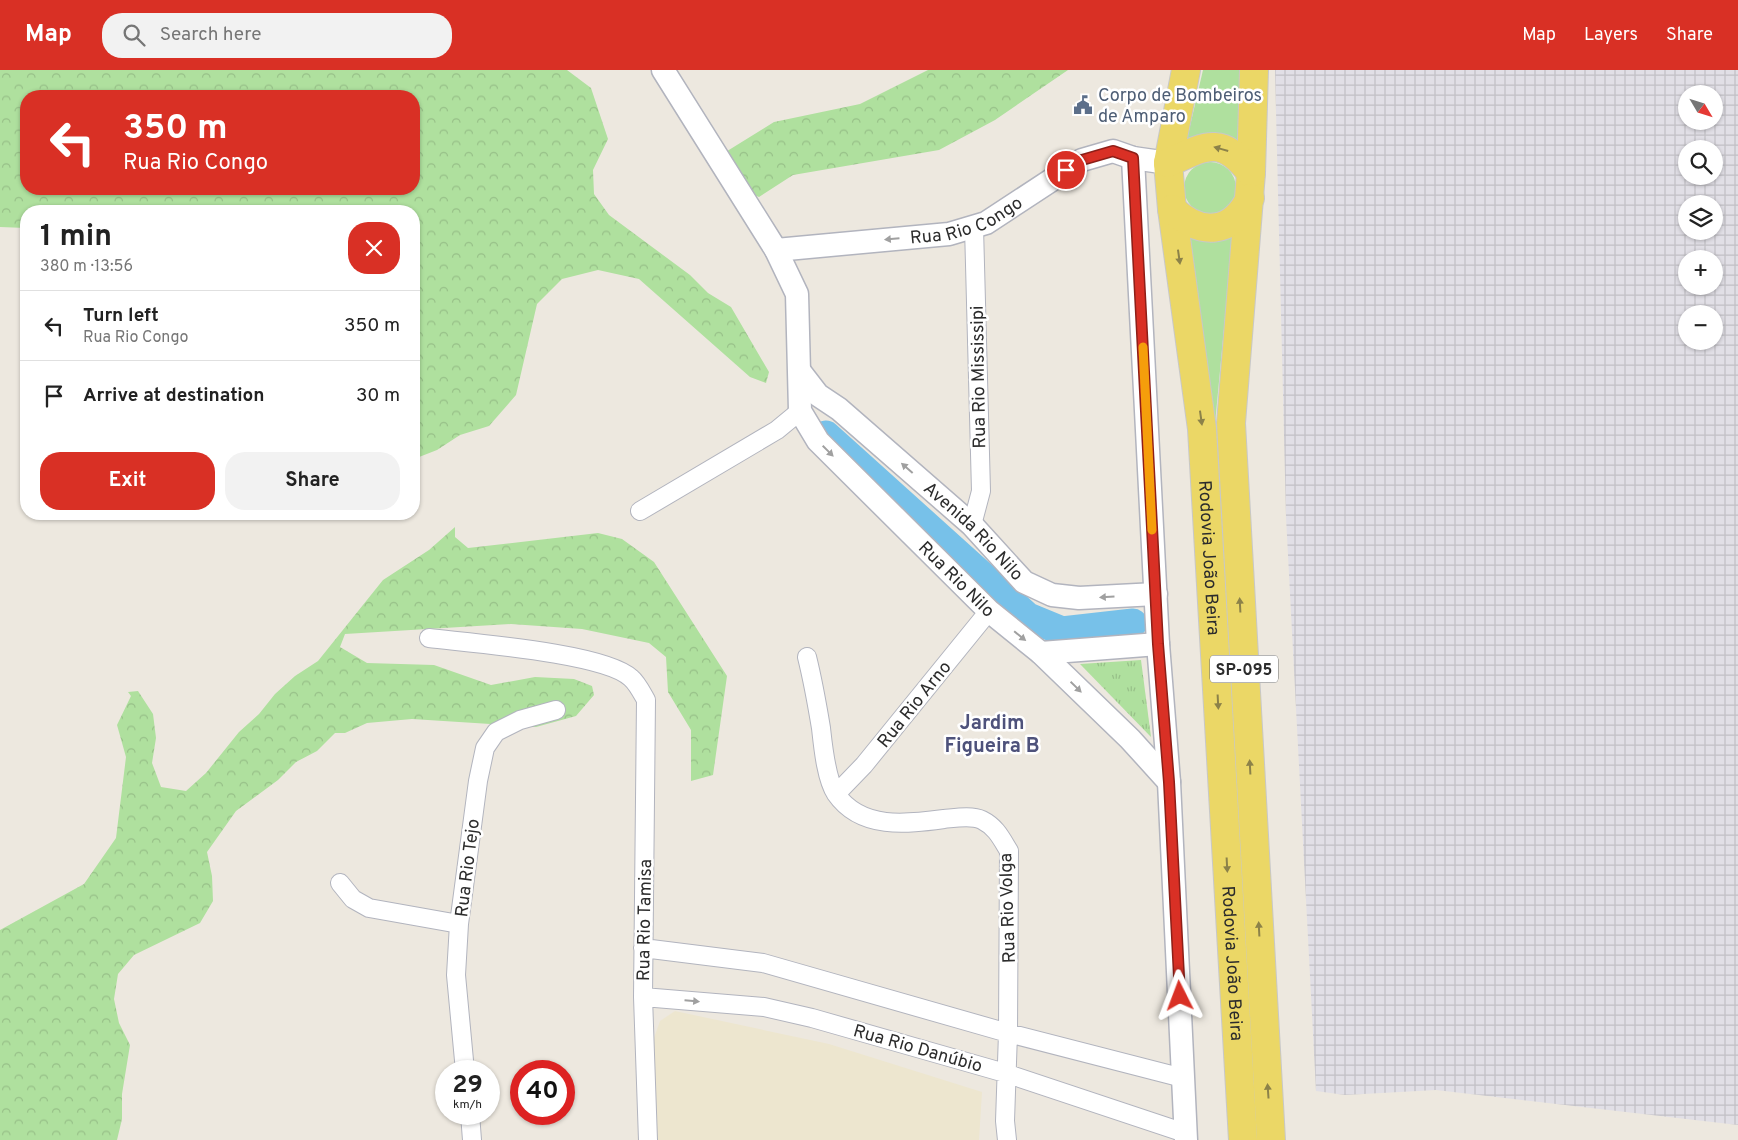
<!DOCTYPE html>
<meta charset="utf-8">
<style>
:root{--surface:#fff;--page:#f2f2f2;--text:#222;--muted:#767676;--line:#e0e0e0;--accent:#d93025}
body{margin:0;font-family:Overpass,sans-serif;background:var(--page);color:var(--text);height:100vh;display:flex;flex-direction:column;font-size:19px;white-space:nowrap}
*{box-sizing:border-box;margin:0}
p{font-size:16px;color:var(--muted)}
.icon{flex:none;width:28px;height:28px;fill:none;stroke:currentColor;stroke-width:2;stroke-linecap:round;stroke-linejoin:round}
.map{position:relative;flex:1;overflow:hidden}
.side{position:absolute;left:20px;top:135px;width:400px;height:315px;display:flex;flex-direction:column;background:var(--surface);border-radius:20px;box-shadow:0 1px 4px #0004}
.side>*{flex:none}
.hud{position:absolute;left:20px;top:20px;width:400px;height:105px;border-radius:20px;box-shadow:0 1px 4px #0004;background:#d93025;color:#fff;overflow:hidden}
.needle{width:32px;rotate:128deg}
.fabs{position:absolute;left:1678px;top:15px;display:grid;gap:10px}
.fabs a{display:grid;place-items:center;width:45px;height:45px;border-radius:50%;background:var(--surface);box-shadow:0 1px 4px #0004;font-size:25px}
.speed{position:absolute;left:435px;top:990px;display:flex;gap:10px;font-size:25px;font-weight:700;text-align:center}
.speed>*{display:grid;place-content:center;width:65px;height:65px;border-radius:50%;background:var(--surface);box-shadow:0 1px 4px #0004;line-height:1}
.speed small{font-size:12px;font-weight:400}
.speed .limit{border:8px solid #d22;background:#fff;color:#111}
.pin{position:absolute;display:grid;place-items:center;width:42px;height:42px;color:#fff;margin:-21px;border:2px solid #fff;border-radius:50%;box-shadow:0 1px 5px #0007}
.me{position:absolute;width:55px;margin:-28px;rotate:357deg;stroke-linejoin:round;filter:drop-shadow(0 0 4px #0008)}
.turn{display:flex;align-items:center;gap:18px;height:105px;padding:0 20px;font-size:22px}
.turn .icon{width:65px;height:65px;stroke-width:2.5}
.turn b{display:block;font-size:35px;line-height:42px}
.round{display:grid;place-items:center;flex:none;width:52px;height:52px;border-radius:20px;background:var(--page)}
.overview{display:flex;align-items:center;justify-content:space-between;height:85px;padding:0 20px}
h1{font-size:30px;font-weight:700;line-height:38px}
.action{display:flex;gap:10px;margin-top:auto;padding:10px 20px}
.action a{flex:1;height:58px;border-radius:20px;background:var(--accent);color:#fff;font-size:20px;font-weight:700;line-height:58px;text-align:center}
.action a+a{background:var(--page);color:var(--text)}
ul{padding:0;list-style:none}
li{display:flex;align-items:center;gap:15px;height:70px;padding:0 20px;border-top:1px solid var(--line)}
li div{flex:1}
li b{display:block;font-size:19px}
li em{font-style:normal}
header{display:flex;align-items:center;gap:30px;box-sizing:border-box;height:70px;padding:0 25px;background:var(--accent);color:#fff}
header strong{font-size:24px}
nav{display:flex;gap:28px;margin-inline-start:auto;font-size:18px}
.search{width:350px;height:45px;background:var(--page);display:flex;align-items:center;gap:12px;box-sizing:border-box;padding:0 18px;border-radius:20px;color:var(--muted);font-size:19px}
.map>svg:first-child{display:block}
.industrial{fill:url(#industrial-grid);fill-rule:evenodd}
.education{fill:#ede6cf}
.grass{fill:#afe09e}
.forest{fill:url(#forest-crowns);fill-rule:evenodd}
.park{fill:url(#park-tufts)}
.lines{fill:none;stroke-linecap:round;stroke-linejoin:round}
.river{stroke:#77c1e9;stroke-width:29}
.minor-casing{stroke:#b2b4be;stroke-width:20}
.tertiary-casing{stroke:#b2b4be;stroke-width:25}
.primary-casing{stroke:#c8c8c8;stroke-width:30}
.minor{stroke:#fff;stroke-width:18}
.tertiary{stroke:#fff;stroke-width:22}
.primary{stroke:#ebd766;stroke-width:28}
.oneway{fill:#8c8249}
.oneway2{fill:#a0a0a0}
.route-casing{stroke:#8d1f18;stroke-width:12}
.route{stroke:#d93025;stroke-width:9}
.slow{stroke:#f59e0b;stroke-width:9}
.labels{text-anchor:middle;stroke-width:5;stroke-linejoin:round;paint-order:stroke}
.shield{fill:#fff;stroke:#6b6b6b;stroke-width:1}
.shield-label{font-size:16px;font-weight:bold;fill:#2c2c2c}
.service-label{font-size:18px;fill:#4e5e75;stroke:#fff;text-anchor:start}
.street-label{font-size:18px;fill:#2c2c2c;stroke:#fff}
.quarter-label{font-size:20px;font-weight:bold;fill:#4e527b;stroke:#fff}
</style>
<header>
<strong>Map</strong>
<div class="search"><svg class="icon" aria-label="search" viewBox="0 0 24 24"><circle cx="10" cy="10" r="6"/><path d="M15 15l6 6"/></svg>Search here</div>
<nav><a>Map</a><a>Layers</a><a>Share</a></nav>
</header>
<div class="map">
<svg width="1738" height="1070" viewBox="0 0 1738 1070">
<defs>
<pattern id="industrial-grid" width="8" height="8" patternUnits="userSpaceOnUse" patternTransform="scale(1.25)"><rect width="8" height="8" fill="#e1dfe6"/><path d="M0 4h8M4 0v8" fill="none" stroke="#c1c0c5"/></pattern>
<pattern id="forest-crowns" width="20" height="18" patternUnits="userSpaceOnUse" patternTransform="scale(1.25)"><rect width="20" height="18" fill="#afe09e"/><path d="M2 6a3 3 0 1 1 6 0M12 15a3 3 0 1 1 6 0" fill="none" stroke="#97c088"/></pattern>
<pattern id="park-tufts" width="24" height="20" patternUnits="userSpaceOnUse" patternTransform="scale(1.25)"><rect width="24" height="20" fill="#afe09e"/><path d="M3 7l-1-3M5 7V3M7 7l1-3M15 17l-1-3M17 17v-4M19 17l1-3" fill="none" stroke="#97c088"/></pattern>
</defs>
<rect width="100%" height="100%" fill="#ede8df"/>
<path class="industrial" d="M1275 0H1738V1055L1436 1020 1345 1025 1316 1021 1286 447ZM1686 24H1714V51H1686ZM1686 79H1714V106H1686ZM1686 134H1714V161H1686ZM1686 189H1714V216H1686ZM1686 244H1714V271H1686Z"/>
<path class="education" d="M675 941 829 974 982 1022 979 1070H655L649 982 660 951Z"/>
<path class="grass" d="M1203 0H1244L1241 75C1223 62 1208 63 1187 69Z
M1184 118a26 26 0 1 1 52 0a26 26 0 1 1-52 0Z
M1185 163C1206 172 1213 175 1233 163L1215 354Z"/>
<path class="forest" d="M0 0H567L591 18 608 69 593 100 594 124 609 145 690 205 708 223 731 237 769 302 766 313 750 307 639 209 598 200 562 209 537 234 516 325 489 356 460 365 437 380 414 389V141H26V158L0 157ZM26 26H414V119H26Z
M928 0H1068L995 50 939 80 793 105 759 127 742 120 724 83 774 52 860 34Z
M455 457V467L468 478 598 463 622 469 654 492 727 606 713 705 691 711V660L668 622 666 587 649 573 582 559 511 554 345 564 340 577 367 593 434 595 491 615 535 607 574 609 592 616 594 625 576 646 536 657 412 649 367 653 345 663H335L317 681 296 692 278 710 236 741 207 782 212 806 213 831 200 853 134 885 118 904 114 929 119 953 130 975 122 1024V1049L117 1070H0V860L84 814 116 768 126 687 117 655 131 626 128 622 138 621 153 644 156 668 152 693 161 717 186 721 206 703 239 662 259 644 275 624 295 606 318 591 383 510 429 480Z"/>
<path class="park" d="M1141 590 1151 667 1080 594Z"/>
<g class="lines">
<path class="river" d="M826 365 1028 547 1062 561 1133 553"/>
<g class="minor-casing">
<path id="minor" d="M640 441 777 360 800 341
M972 455 981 421 974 157
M429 568C470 573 605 583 631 608 637 613 642 623 646 630L643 927 648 1070
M807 587C813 611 817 634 821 658 823 676 826 709 836 724 861 760 907 754 944 749 955 748 972 745 982 750 996 757 1001 768 1009 781L1008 963 1005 1051 1007 1070
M836 724 864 695 989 541
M340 813 353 829 369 838 459 854
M643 878 763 893 1008 963 1183 1008
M643 927 764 937 812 948 1005 1003 1185 1063
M465 1001 456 905 459 854 478 711 485 678 496 662 520 650 556 640
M470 1044 472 1070"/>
</g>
<g class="tertiary-casing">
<g id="tertiary">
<path id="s1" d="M663 0 776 180 797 224 800 341 818 371 989 541 1041 583 1130 669 1169 712"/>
<path d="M1133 88 1158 574 1169 712 1186 1070"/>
<path id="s2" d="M776 180 949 164 986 153 1082 90 1113 81 1133 88 1168 93"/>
<path id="s3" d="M801 303 818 325 839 339 972 455 1024 512 1052 525 1079 528 1156 524"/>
<path d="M1041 583 1158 574"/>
</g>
</g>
<g class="primary-casing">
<g id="primary">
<path id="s4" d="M1186 0 1168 93 1172 139 1202 359 1243 1070"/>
<path d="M1254 0 1251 103 1231 353 1271 1070"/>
<path d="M1168 93C1206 75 1222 65 1251 103"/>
<path d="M1172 139C1200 166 1232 165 1250 128"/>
</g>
</g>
<use href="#minor" class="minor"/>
<use href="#tertiary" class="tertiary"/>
<use href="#primary" class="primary"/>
</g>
<defs><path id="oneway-solid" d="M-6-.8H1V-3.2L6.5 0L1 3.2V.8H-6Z" transform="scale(1.25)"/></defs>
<g class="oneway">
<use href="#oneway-solid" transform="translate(1221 79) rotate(-164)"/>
<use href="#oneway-solid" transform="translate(1179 187) rotate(82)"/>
<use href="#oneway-solid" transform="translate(1201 348) rotate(82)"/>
<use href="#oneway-solid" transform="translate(1240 535) rotate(-93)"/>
<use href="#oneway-solid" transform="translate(1218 632) rotate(87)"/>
<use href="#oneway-solid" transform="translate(1250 697) rotate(-93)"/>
<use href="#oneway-solid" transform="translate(1227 795) rotate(87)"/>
<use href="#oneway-solid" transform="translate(1259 859) rotate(-93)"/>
<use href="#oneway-solid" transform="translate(1268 1021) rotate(-94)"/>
</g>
<g class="oneway2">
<use href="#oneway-solid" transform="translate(892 169) rotate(175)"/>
<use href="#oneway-solid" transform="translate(828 381) rotate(45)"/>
<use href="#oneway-solid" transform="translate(907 398) rotate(-139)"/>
<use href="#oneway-solid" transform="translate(1107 527) rotate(177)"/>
<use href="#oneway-solid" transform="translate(1020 566) rotate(39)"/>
<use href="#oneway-solid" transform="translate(1076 617) rotate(44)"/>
<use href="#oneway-solid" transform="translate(692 931) rotate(5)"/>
</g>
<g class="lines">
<g class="route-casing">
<path id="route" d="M1066 100 1082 90 1113 81 1133 88 1158 574 1169 712 1180 926"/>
</g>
<use href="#route" class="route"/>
<path class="slow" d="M1143 277 1152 460"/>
</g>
<defs>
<g id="civic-bare" transform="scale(1.5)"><path d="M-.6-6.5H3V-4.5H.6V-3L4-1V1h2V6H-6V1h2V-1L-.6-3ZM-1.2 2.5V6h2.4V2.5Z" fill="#5c6f8a" stroke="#fff" stroke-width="2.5" paint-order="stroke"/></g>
</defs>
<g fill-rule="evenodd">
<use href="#civic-bare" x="1083" y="35"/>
</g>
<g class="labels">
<rect class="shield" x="1210" y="585.5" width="68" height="27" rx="4"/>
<g class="shield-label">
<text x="1244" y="605">SP-095</text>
</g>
<g class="service-label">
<text x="1098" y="31">Corpo de Bombeiros<tspan x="1098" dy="21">de Amparo</tspan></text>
</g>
<g class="street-label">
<text dy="6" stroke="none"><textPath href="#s2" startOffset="194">Rua Rio Congo</textPath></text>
<text transform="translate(978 307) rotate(-91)" y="6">Rua Rio Mississipi</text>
<text dy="6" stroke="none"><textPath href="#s3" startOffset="235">Avenida Rio Nilo</textPath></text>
<text dy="6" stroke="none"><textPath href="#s4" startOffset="492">Rodovia João Beira</textPath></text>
<text dy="6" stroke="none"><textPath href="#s1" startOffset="609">Rua Rio Nilo</textPath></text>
<text transform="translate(914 634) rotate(-51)" y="6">Rua Rio Arno</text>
<text transform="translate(467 798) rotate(-83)" y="6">Rua Rio Tejo</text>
<text transform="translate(1007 838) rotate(-92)" y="6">Rua Rio Volga</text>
<text transform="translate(644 850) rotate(-89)" y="6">Rua Rio Tamisa</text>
<text dy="6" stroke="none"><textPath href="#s4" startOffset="898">Rodovia João Beira</textPath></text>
<text transform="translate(918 978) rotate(16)" y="6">Rua Rio Danúbio</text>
</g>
<g class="quarter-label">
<text x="992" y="659">Jardim<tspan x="992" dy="23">Figueira B</tspan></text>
</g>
</g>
</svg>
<div class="fabs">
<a><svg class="needle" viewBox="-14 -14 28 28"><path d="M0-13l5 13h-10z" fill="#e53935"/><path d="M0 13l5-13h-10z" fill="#767676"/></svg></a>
<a><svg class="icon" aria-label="search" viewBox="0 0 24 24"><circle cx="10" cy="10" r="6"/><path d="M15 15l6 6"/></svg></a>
<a><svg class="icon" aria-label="layers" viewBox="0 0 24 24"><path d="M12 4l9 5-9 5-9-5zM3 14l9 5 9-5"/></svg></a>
<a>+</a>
<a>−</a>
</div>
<div class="speed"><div>29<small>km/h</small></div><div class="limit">40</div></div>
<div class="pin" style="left:1066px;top:100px;background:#d93025"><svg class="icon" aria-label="arrive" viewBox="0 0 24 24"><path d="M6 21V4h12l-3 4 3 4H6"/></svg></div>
<svg class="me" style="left:1180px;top:926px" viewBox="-20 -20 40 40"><path d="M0-17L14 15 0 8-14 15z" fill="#d93025" stroke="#fff" stroke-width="4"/></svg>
<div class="hud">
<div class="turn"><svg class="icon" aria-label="left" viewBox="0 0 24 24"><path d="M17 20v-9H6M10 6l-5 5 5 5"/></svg><div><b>350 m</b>Rua Rio Congo</div></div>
</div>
<section class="side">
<div class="overview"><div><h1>1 min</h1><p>380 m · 13:56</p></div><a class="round" style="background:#d93025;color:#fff"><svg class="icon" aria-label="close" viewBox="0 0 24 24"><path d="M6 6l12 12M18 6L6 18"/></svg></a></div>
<ul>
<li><svg class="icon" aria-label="left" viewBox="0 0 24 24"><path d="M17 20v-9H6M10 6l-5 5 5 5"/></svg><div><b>Turn left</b><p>Rua Rio Congo</p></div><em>350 m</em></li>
<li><svg class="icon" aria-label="arrive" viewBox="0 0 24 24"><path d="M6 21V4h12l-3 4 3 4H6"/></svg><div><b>Arrive at destination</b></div><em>30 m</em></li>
</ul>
<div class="action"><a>Exit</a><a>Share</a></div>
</section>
</div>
